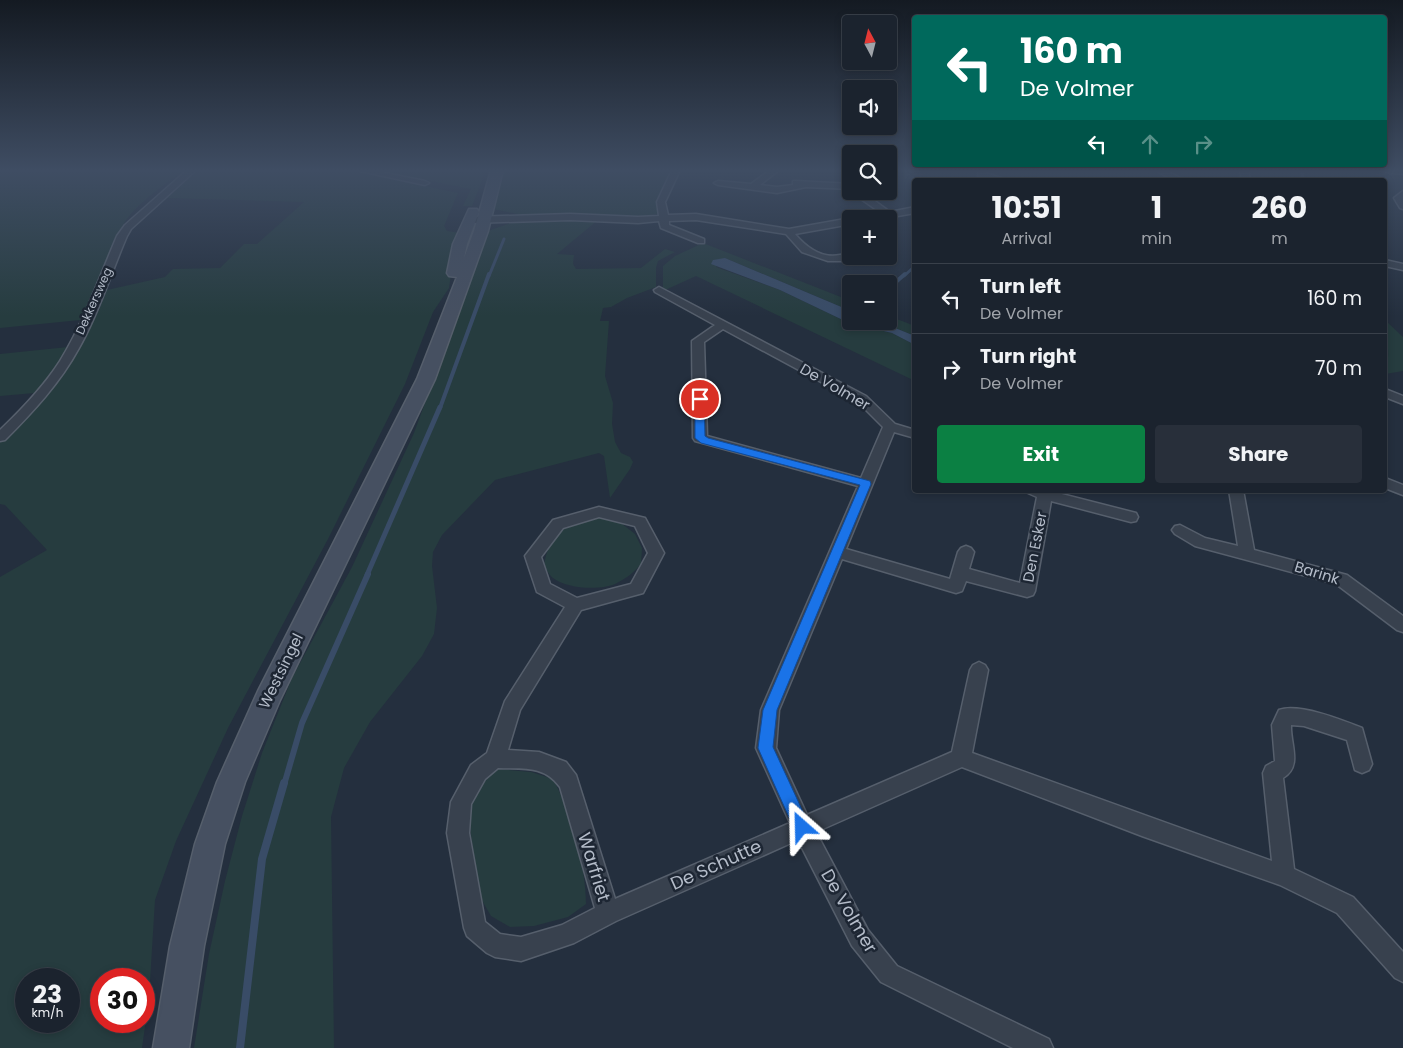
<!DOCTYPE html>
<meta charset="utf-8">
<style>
:root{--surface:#1b232e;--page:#282f3a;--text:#f1f3f6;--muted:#a0a4aa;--line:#39404a;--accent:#0b8043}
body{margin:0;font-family:Poppins,sans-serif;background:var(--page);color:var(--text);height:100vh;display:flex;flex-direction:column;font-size:19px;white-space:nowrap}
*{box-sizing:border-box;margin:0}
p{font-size:16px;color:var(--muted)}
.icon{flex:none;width:28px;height:28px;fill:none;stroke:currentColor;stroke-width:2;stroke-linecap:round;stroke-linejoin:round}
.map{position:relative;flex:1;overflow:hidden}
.panel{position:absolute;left:912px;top:178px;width:475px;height:315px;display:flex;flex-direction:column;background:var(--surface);border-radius:5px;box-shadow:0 2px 8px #0003,0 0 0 1px var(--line)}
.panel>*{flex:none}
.banner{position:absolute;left:912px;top:15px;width:475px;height:152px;border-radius:5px;box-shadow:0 2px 8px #0003,0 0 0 1px var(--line);background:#00695c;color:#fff;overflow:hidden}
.needle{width:32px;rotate:353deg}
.controls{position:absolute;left:842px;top:15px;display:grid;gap:10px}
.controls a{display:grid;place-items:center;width:55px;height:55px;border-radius:5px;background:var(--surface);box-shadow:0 2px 8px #0003,0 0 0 1px var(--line);font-size:25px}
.speed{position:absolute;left:15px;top:968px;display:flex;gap:10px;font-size:25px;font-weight:700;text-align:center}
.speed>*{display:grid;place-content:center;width:65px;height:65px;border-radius:50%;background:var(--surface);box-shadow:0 2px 8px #0003,0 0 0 1px var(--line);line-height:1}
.speed small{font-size:12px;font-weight:400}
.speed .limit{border:8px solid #d22;background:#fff;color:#111}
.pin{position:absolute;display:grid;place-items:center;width:42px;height:42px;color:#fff;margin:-21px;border:2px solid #fff;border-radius:50%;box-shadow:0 1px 5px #0007}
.me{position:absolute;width:55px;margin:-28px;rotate:335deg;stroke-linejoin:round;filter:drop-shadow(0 0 4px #0008)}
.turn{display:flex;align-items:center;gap:18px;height:105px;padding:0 25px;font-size:22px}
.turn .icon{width:65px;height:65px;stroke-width:2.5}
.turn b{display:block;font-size:35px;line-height:42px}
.lanes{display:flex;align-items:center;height:48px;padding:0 25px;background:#0003;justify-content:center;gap:25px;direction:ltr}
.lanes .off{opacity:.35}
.eta{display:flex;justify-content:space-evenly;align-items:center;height:85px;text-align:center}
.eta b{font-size:30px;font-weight:700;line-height:35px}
.primary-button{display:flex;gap:10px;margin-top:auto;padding:10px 25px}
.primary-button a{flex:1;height:58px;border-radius:5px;background:var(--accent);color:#fff;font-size:20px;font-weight:700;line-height:58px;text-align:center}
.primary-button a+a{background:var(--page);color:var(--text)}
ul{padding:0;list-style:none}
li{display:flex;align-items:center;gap:15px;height:70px;padding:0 25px;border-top:1px solid var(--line)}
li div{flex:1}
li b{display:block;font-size:19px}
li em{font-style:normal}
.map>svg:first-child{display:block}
.green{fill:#263c3f;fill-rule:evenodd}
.water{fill:#394c67}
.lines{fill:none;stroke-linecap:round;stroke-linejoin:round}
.stream-far4{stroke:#394c67;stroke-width:3}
.stream-far3{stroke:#394c67;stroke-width:4}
.stream-far2{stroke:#394c67;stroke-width:5}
.stream-far1{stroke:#394c67;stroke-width:6}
.stream{stroke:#394c67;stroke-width:8}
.street-casing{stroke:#565f6c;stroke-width:3}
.secondary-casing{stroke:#565f6c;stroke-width:3}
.street{fill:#38414e;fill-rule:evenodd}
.secondary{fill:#465061;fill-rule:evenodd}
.route{fill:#1a73e8;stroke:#114b97}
.labels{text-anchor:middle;stroke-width:5;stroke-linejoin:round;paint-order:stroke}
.far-street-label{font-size:12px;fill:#b4bcc9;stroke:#1d2633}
.street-label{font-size:15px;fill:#b4bcc9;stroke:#1d2633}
.near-street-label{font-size:18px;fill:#b4bcc9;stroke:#1d2633}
</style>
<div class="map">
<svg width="1403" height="1048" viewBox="0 0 1403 1048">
<rect width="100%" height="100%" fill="#242f3e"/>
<path class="green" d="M0 170H183C163 187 120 213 118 240L87 311 80 320 0 328Z
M199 170H348L458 193 444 226 447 231 461 233 455 248 449 288 433 312 405 384 328 539 228 728 176 841 155 900 149 998 142 1048H0V577L47 550 5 505 0 504V440L71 360 98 312 107 290 165 277 173 269 220 268 244 244H257L304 202 167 198ZM26 979H69V1021H26ZM101 979H144V1021H101Z
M375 170H486L472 206H463L471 189Z
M499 170H670L658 197 657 214 639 217 522 215 493 209Z
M598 220 557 254 574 255 573 264 576 269 641 268 665 249 675 252 658 261 656 268V287L627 298 611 307 603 308 600 321H609L605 376 613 403 612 424 615 442 621 453 630 457 633 462 630 469 610 498 604 456 599 453 495 480 442 535 433 552 432 566 437 608 434 634 422 656 370 722 344 768 331 817 334 1048H194L209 954 225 881 242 816 262 753 292 678 352 567 414 433 488 231 511 223Z
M703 243 851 301V311L725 258 716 267 780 290 849 323 892 333 915 345V381L696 276 663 291V266L675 256Z
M889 316 915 326V336L878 321H889Z
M1385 320 1403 337V371L1385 374V359L1388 357C1389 344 1385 333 1385 320Z
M68 347 57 366 35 393 0 396V354Z
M595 518H611L621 523 635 534 642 548 641 564C634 572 627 578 617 583 601 591 567 589 553 578 549 575 546 569 544 565 550 532 564 526 595 518Z
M498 769 531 772 553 779C571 812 586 866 586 904L568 917 534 926 510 927 491 916 480 897 469 821 472 800 489 776Z"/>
<path class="water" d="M725 258 851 311V321H878L915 336V345L892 333 849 323 780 290 711 264 713 260Z"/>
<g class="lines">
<path class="stream-far4" d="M1302 170 1303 180
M489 276 504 239
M904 276 915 266"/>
<path class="stream-far3" d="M889 288 905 274
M440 408 489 274"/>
<path class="stream-far2" d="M367 575 440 407"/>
<path class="stream-far1" d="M284 785 302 723 368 574"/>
<path class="stream" d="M240 1048 262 859 284 783"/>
<g class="street-casing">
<path id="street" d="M187 170H196L131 229 127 236C111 273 99 313 79 348 60 383 33 412 5 440L0 441V430C22 409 44 386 60 361 84 322 99 278 117 236L125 225Z
M355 170H370L425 181 429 183 425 185Z
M672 170H680L665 202 668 215 696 214 789 229 851 218 853 219H851V224L795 234C806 247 821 259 840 255 844 255 847 252 851 251V256H854L841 261H828L802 252 786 234 696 220 669 221V225L704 239V243H698L661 228 659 221 638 223 570 220 471 223 466 220 471 217 570 214 638 217 659 216 657 202Z
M770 170H779L760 185 777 187 793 185V181H796L851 184V189L806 187 777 193 718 185 714 183 718 181 751 184Z
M979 170H987L986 173 1007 180H989L978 176Z
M1155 170H1165L1184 180H1173Z
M1240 170H1248L1250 180H1242Z
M1380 170H1403V174L1384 172Z
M861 191H869L868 196 890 212 915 207V213L880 219H859L881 213 861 199Z
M1403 191V209L1400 208 1394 198Z
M1385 260 1403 264V270L1385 266Z
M659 287 866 396 895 424 915 430V438L894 432 846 549 950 579 958 552 961 548 966 546 971 548 974 552 969 569 1020 583 1037 497 1028 493 1026 490H1046L1136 513 1138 517 1136 521 1131 522 1051 501 1035 591 1033 595 1027 597 966 581 962 591 956 593 842 559 779 710 776 748 807 815 952 752 970 670 973 665 979 662 985 665 988 670 972 753 1272 861 1263 773 1266 766 1275 761 1272 725 1279 710C1299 703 1342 720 1362 728L1372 764 1369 770 1362 773 1355 770 1347 740 1304 726 1291 725C1290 744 1303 766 1283 778L1294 869 1353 897 1403 952V982L1395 978 1337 913 1280 885 1142 836 962 767 816 832 868 930 897 966 1049 1039 1053 1048H1013L881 982 852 946 798 840 616 921 574 943 521 961 495 957 487 953 467 936 464 928 447 833 451 802 471 765 487 753 505 701 565 607 537 592 525 556 553 520 599 507 645 518 664 553 643 593 581 610 520 710 508 750 539 752 566 762 576 775 615 899 790 823 756 748 761 710 858 486 695 441 693 438 692 341 715 325 655 292 654 290ZM723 329 858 402 883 427 861 478 707 436 704 342ZM599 517 635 526 648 553 631 584 577 598 550 584 541 557 563 528ZM498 768C523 769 544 765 560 787L595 908 562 925 521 937 500 934 485 922 469 833 471 804 485 779Z
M1385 389 1403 396V404L1385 397Z
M1385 478 1403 485V495L1385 488Z
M1229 490H1243L1254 550 1347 575 1403 616V632L1397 630 1336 584 1195 546 1175 534 1172 530 1175 526 1180 525 1205 538 1238 546Z"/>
</g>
<g class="secondary-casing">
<path id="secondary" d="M491 170H503L488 231 435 379 280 700 245 782 225 844 204 946 189 1048H153L170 946 195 844 217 782 258 691 417 379 457 277 449 276 447 273 453 244 469 209H477L479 212 467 244 464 258 474 231Z"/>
</g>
<use href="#street" class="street"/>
<use href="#secondary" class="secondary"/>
</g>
<linearGradient id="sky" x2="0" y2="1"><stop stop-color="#141a22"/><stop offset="0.54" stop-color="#3f4d63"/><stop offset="1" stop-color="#3f4d63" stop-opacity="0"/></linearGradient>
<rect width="1403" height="316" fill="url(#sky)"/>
<path class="route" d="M700 396 704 399 705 436 708 438 870 481 871 484 777 710 773 747 810 827 808 833 802 835 796 833 758 748 763 710 860 485 701 443 695 438V399Z"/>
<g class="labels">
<g class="far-street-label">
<text transform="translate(94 301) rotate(-66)" y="4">Dekkersweg</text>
</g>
<g class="street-label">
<text transform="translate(835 387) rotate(30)" y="5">De Volmer</text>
<text transform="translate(1035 547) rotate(-79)" y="5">Den Esker</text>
<text transform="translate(1317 573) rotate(17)" y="5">Barink</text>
<text transform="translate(281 671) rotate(-64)" y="5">Westsingel</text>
</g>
<g class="near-street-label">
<text transform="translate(716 865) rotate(-24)" y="6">De Schutte</text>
<text transform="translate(594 867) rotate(73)" y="6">Warfriet</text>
<text transform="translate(849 911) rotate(60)" y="6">De Volmer</text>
</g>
</g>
</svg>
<div class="controls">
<a><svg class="needle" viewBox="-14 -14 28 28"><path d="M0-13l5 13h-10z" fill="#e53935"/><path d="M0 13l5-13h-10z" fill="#a0a4aa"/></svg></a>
<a><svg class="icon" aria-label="sound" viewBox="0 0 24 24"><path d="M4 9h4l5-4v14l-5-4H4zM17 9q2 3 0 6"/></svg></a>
<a><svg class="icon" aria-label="search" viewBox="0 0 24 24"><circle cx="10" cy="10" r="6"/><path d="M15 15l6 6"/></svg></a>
<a>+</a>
<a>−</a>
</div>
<div class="speed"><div>23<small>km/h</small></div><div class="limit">30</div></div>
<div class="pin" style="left:700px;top:399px;background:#d93025"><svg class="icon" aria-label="arrive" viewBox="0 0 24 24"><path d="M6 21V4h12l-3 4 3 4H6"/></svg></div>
<svg class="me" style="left:802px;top:827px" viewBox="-20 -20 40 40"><path d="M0-17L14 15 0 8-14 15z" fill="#1a73e8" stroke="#fff" stroke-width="4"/></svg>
<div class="banner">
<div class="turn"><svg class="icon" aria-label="left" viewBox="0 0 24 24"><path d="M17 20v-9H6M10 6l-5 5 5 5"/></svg><div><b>160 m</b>De Volmer</div></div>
<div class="lanes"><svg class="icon" aria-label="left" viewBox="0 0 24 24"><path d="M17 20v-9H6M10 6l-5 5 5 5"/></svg><svg class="icon off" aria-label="ahead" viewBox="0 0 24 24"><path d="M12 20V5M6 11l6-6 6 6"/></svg><svg class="icon off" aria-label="right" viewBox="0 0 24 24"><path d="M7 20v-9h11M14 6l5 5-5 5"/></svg></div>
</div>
<section class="panel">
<div class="eta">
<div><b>10:51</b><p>Arrival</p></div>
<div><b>1</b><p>min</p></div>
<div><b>260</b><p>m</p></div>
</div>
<ul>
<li><svg class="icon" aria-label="left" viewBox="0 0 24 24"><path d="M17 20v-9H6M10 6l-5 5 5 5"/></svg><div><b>Turn left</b><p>De Volmer</p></div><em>160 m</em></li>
<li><svg class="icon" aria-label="right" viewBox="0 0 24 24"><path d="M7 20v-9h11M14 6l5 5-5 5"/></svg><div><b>Turn right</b><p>De Volmer</p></div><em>70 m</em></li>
</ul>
<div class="primary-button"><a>Exit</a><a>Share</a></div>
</section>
</div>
